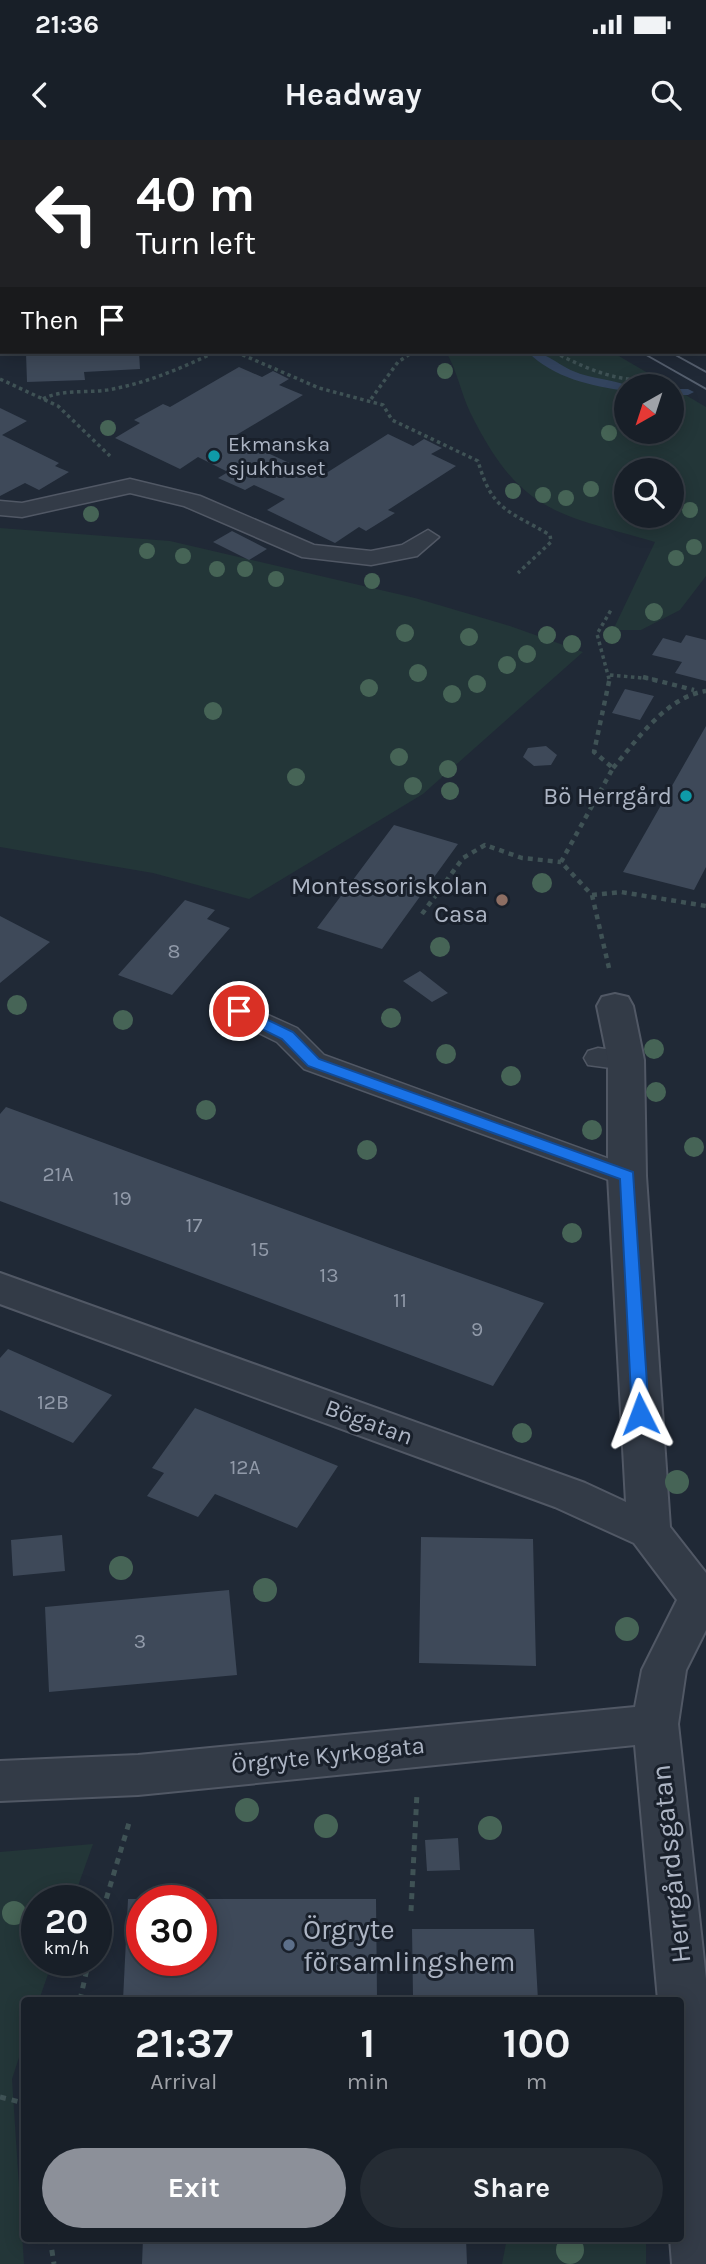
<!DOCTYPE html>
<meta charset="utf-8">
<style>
:root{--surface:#181f28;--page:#252c34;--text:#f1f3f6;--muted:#9fa2a8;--line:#363d45;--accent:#8c9099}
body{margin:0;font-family:Karla,sans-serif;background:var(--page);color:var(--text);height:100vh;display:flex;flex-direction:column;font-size:26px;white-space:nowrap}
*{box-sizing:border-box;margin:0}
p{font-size:23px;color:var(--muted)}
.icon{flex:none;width:38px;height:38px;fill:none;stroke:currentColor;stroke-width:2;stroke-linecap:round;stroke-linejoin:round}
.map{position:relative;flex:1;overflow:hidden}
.panel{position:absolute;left:21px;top:1857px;width:663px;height:245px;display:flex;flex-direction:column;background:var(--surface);border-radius:7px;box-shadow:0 4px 18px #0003,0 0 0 2px var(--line)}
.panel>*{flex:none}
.hud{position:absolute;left:0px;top:0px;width:707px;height:214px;box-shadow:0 4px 18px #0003,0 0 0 2px var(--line);background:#202124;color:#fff;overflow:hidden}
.needle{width:46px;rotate:219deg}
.fabs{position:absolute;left:614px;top:234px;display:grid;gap:14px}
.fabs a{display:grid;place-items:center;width:70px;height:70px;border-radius:50%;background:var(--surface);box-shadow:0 4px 18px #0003,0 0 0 2px var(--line);font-size:35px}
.speed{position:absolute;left:21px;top:1745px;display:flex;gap:14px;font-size:35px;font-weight:700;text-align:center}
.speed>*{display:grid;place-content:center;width:91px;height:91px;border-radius:50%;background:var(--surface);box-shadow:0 4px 18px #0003,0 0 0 2px var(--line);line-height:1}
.speed small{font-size:18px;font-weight:400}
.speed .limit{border:10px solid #d22;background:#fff;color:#111}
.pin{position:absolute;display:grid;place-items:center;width:60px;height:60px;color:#fff;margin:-30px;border:4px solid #fff;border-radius:50%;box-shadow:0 2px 7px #0007}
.me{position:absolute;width:77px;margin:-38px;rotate:357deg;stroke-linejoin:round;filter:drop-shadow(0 0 5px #0008)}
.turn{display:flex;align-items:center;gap:24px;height:147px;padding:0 21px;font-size:32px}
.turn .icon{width:91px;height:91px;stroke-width:2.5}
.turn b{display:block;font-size:49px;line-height:60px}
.then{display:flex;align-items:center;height:66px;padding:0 21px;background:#0003;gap:14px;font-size:26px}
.eta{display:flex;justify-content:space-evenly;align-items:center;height:119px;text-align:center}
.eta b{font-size:42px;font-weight:700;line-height:49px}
.cta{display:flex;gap:14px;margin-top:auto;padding:14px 21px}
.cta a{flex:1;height:80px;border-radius:42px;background:var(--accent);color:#fff;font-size:28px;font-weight:700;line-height:80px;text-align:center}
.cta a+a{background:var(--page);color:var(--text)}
.status{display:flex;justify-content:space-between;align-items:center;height:49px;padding:0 35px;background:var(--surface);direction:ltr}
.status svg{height:19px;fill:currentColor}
header{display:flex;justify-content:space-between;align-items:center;height:91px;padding:0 21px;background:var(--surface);font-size:32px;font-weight:700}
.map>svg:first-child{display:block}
.green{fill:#233638;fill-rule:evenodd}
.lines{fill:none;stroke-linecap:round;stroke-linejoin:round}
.stream{fill:#33445e;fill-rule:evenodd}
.building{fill:#3e4959}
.service-casing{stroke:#515865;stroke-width:3}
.minor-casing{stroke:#515865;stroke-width:4}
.tertiary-casing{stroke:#515865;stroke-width:4}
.path-far2{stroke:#3f5255;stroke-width:3.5;stroke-dasharray:3.5 3.5;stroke-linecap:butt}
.path-far1{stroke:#3f5255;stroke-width:4.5;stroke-dasharray:5 5;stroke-linecap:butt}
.path{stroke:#3f5255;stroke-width:5;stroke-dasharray:6 6;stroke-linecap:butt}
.service{fill:#333b47;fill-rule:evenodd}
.minor{fill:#333b47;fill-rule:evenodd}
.tertiary{fill:#333b47;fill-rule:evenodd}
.tram{stroke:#555f6e;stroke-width:2}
.tree{fill:#466456}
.route{fill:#1a73e8;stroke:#114b97;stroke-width:2}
.culture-dot{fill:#0f9aa8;stroke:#19202b;stroke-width:2.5}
.education-dot{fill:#8d6e63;stroke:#19202b;stroke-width:2.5}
.service-dot{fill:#5c6f8a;stroke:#19202b;stroke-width:2.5}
.labels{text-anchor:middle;stroke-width:6;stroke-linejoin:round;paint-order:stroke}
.far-poi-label{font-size:21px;fill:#adb5c4;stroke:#19202b;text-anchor:start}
.number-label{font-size:21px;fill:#919aa9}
.poi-label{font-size:24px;fill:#adb5c4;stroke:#19202b;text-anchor:end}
.street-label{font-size:24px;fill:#adb5c4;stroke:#19202b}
.near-street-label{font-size:28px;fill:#adb5c4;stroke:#19202b}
.near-poi-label{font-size:28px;fill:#adb5c4;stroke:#19202b;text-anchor:start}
</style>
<div class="status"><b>21:36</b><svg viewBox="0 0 49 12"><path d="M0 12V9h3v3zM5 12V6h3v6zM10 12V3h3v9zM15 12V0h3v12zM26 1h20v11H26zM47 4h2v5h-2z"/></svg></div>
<header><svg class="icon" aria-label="back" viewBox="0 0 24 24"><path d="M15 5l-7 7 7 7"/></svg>Headway<svg class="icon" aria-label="search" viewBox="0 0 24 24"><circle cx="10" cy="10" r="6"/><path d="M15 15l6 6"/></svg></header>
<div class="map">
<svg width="706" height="2124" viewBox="0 0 706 2124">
<rect width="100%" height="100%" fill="#202936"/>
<path class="green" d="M446 212H612L706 267V436L680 470 641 490H613L655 402C555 373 520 373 470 272 461 253 457 230 446 212ZM626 247H672V292H626ZM626 331H672V376H626Z
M0 388 170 401 415 458 510 486 583 512 423 654 249 759 153 733 0 707Z
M93 1704 73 1760H37V1820H53L39 1860H24V1902L12 1939 24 2124H0V1712Z
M507 2098H646V2124H502Z"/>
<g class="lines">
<path class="stream" d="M0 17H2V24H0Z
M528 212C545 211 557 224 573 231 591 239 613 239 631 247H626V251C592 246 553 238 528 212Z
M672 249H688L694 252 688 255H672Z"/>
</g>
<path class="building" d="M139 212 140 229 84 232 85 240 27 242 26 213Z
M239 227 262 237 273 231 289 239 279 245 303 255 233 297 320 337 388 294 413 306 424 299 442 308 431 314 456 326 388 370 395 373 366 391 359 387 335 403 267 370 285 359 254 345 245 350 218 338 228 332 198 317 180 329 115 298 140 283 134 280 163 264 170 267Z
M0 268 27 281 2 295 59 323 55 326 69 332 39 350 25 343 0 356Z
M232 391 267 409 249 420 213 402Z
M686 495 706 500V541L675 533 682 522 652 515 663 498 681 503Z
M625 549 654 556 640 580 612 573Z
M706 586V727L694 750 623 732Z
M546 606 557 615 551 625 534 626 523 617 528 608Z
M394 685 458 704 382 809 317 788Z
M185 760 215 770 207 779 230 788 172 855 118 835Z
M0 776 50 802 0 843Z
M420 831 448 853 432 862 403 841Z
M6 967 390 1108 544 1163 493 1246 0 1061V974Z
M8 1209 112 1255 73 1303 0 1270V1218Z
M195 1268 338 1326 297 1388 215 1354 198 1377 147 1356 164 1333 152 1328Z
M62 1395 65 1431 13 1436 11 1400Z
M421 1397 533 1399 536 1526 419 1523Z
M229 1450 237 1535 49 1552 45 1467Z
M458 1698 460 1730 427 1731 425 1700Z
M128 1759H142V1820H201V1759H376L377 1857H413L412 1789H534L538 1860H123Z
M143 2098H466L467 2124H142Z"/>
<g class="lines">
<g class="service-casing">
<path id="service" d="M130 339 200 356 314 405 371 411 402 405 428 390 439 397 417 416 371 425 302 417 184 366 130 353 22 377 0 375V361L22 363Z
M239 862 297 888 324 915 637 1029 642 1036 637 1043 627 1047 617 1043 304 929 277 902 229 878 225 871 229 864Z
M598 908 636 913 640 920 636 927 626 930 588 925 584 918 588 911Z"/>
</g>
<g class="minor-casing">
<path id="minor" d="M101 0H127L100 2Z
M0 55H2V71H0Z
M615 854 628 857 633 866 644 920 646 1036 670 1387 706 1433V1490L686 1530 678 1584 706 1839V2124H672L670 2098H681V1860H658L635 1605 138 1655 0 1661V1621L138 1615 635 1567 642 1530 677 1460 634 1403 555 1367 0 1164V1133L585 1343 626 1362 608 1036V920L597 866 602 857Z"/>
</g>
<g class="tertiary-casing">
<path id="tertiary" d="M345 0H375L376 2H346Z
M705 93H706V109H705Z"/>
</g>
<path class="path-far2" d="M425 0 431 2
M174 2H215
M236 2 239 0
M236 212 319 248 383 265 392 280 478 321C492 371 508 370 550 395L551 402 518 433
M554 212C590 231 625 245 666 239
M0 213 3 212
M0 239 58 266 110 316
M43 259C64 248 90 254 113 249 149 242 182 228 215 212
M371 259 398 222 413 212
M610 535 653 539
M609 539 597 494 611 470"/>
<path class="path-far1" d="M643 537 694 550
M613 628C638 599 666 557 706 551
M592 755 621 752 706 766
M422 774 463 718 485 705 522 718 561 722
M609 828 592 755 561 722 613 628 594 612 610 537"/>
<path class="path" d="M411 1771 417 1653
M96 1793 129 1683
M80 1860 89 1820
M0 1957 24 1963
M50 2098 54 2124"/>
<use href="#service" class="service"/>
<use href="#minor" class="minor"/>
<use href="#tertiary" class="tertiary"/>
<path class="tram" d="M78 0 84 2
M120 0 127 2
M641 212 706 249
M670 212 706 232"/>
</g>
<g class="tree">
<circle cx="445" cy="231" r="8"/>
<circle cx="108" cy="288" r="8"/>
<circle cx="609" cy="293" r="8"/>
<circle cx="591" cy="349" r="8"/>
<circle cx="513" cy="351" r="8"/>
<circle cx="543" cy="355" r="8"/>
<circle cx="566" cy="358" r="8"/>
<circle cx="690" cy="370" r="8"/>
<circle cx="91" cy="374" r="8"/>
<circle cx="694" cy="407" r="8"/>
<circle cx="147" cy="411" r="8"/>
<circle cx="183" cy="416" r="8"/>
<circle cx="676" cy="418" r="8"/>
<circle cx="217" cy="429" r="8"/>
<circle cx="245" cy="429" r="8"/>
<circle cx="276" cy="439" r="8"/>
<circle cx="372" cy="441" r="8"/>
<circle cx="654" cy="472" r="9"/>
<circle cx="405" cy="493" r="9"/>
<circle cx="547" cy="495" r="9"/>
<circle cx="612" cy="495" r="9"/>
<circle cx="469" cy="497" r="9"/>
<circle cx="572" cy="504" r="9"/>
<circle cx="527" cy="514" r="9"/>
<circle cx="507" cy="525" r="9"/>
<circle cx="418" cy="533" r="9"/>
<circle cx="477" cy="544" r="9"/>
<circle cx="369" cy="548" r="9"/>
<circle cx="452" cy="554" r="9"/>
<circle cx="213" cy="571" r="9"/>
<circle cx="399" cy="617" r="9"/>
<circle cx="448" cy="629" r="9"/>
<circle cx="296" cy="637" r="9"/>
<circle cx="413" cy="646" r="9"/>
<circle cx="450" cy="651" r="9"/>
<circle cx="542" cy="743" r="10"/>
<circle cx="440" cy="807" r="10"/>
<circle cx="17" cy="865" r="10"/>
<circle cx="391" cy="878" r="10"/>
<circle cx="123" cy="880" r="10"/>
<circle cx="654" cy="909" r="10"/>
<circle cx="446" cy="914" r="10"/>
<circle cx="511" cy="936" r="10"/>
<circle cx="656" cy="952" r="10"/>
<circle cx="206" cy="970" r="10"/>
<circle cx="592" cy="990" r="10"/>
<circle cx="694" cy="1007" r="10"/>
<circle cx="367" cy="1010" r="10"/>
<circle cx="572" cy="1093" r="10"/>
<circle cx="522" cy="1293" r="10"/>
<circle cx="677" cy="1342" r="12"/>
<circle cx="121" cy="1428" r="12"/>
<circle cx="265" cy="1450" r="12"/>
<circle cx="627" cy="1489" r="12"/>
<circle cx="247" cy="1670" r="12"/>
<circle cx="326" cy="1686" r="12"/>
<circle cx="490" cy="1688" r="12"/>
<circle cx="14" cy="1773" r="12"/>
<circle cx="570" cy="2110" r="14"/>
</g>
<path class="route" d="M239 866 293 892 319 919 633 1032 649 1274 646 1279H634L632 1274 620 1039 308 926 282 899 234 875V868Z"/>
<g class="culture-dot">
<circle cx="214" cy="316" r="7"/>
<circle cx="686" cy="656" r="7"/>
</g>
<circle class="education-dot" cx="502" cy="760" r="7"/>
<circle class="service-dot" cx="289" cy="1805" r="7"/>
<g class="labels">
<g class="far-poi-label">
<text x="228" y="311">Ekmanska<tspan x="228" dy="24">sjukhuset</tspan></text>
</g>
<g class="number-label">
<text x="174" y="818">8</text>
<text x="58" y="1041">21A</text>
<text x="122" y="1065">19</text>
<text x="194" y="1092">17</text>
<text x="260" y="1116">15</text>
<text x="329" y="1142">13</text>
<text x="400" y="1167">11</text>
<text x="477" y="1196">9</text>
<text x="53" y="1269">12B</text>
<text x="245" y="1334">12A</text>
<text x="140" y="1508">3</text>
</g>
<g class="poi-label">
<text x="672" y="664">Bö Herrgård</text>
<text x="488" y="754">Montessoriskolan<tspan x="488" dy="28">Casa</tspan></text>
</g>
<g class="street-label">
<text transform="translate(369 1282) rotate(20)" y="8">Bögatan</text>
<text transform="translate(328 1615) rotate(-6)" y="8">Örgryte Kyrkogata</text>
</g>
<g class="near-street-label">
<text transform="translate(670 1724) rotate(-96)" y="10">Herrgårdsgatan</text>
</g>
<g class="near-poi-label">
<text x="303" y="1799">Örgryte<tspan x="303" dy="32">församlingshem</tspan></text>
</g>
</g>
</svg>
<div class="fabs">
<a><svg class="needle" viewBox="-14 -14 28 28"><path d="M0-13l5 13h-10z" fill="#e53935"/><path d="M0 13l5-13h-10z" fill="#9fa2a8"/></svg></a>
<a><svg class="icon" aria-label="search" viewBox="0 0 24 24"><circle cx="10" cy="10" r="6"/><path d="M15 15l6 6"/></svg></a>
</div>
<div class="speed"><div>20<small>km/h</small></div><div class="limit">30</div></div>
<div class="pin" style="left:239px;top:871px;background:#d93025"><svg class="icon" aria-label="arrive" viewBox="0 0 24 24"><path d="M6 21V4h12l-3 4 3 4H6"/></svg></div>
<svg class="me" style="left:640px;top:1274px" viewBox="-20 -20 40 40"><path d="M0-17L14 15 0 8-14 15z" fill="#1a73e8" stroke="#fff" stroke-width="4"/></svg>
<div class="hud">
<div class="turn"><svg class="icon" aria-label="left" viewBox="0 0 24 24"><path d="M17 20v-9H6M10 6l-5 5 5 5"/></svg><div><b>40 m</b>Turn left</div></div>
<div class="then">Then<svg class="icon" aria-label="arrive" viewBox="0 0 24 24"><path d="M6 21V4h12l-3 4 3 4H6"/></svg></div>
</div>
<section class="panel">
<div class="eta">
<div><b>21:37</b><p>Arrival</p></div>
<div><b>1</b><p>min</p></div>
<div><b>100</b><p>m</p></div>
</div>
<div class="cta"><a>Exit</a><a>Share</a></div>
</section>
</div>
